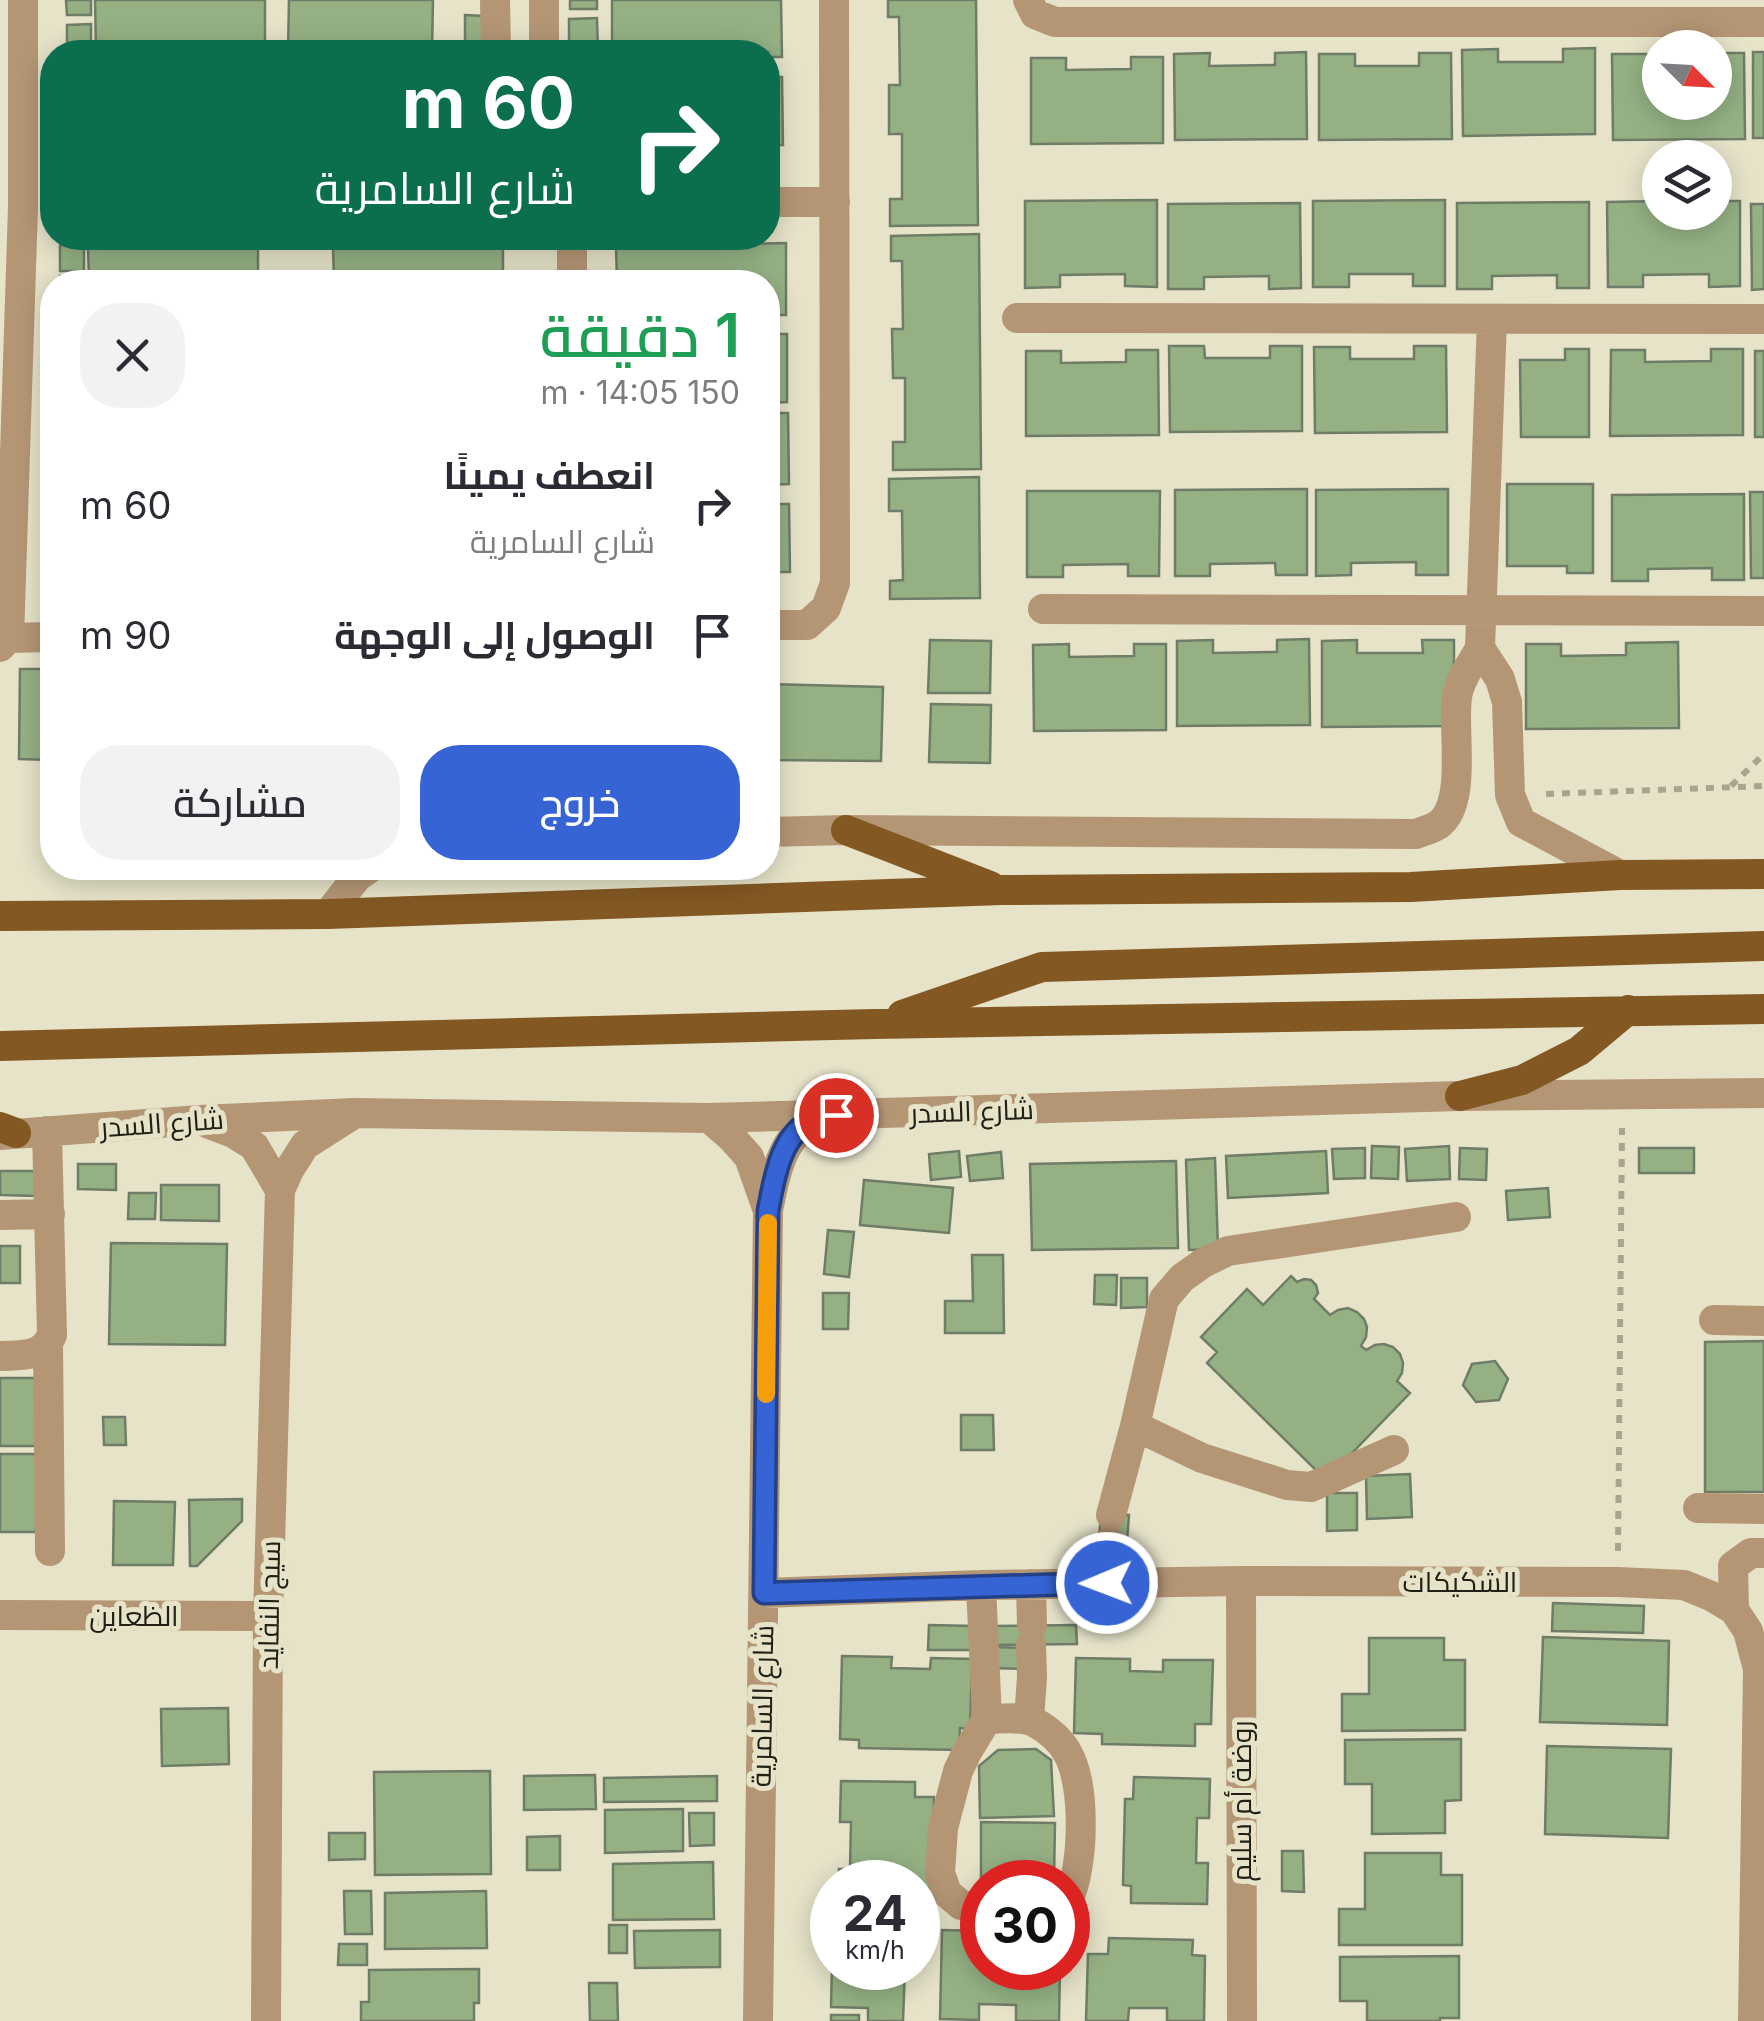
<!DOCTYPE html>
<html lang="ar">
<meta charset="utf-8">
<style>
:root{--surface:#fff;--page:#f2f2f3;--text:#2b2b33;--muted:#7c7c81;--accent:#3664d4}
body{margin:0;font-family:Inter,Cairo,sans-serif;background:var(--page);color:var(--text);direction:rtl;height:100vh;display:flex;flex-direction:column;font-size:38px;white-space:nowrap}
*{box-sizing:border-box;margin:0}
p{font-size:32px;color:var(--muted)}
.icon{flex:none;width:55px;height:55px;fill:none;stroke:currentColor;stroke-width:2;stroke-linecap:round;stroke-linejoin:round}
.map{position:relative;flex:1;overflow:hidden;direction:ltr}
.panel{position:absolute;left:40px;top:270px;width:740px;height:610px;display:flex;flex-direction:column;background:var(--surface);border-radius:40px;box-shadow:0 5px 25px #0003;direction:rtl}
.panel>*{flex:none}
.guide{position:absolute;left:40px;top:40px;width:740px;height:210px;border-radius:40px;box-shadow:0 5px 25px #0003;direction:rtl;background:#0b6e4f;color:#fff;overflow:hidden}
.needle{width:65px;rotate:114deg}
.tools{position:absolute;left:1642px;top:30px;display:grid;gap:20px}
.tools a{display:grid;place-items:center;width:90px;height:90px;border-radius:50%;background:var(--surface);box-shadow:0 5px 25px #0003;font-size:50px}
.speed{position:absolute;left:810px;top:1860px;display:flex;gap:20px;font-size:50px;font-weight:700;text-align:center}
.speed>*{display:grid;place-content:center;width:130px;height:130px;border-radius:50%;background:var(--surface);box-shadow:0 5px 25px #0003;line-height:1}
.speed small{font-size:25px;font-weight:400}
.speed .limit{border:15px solid #d22;background:#fff;color:#111}
.pin{position:absolute;display:grid;place-items:center;width:85px;height:85px;color:#fff;margin:-42px;border:5px solid #fff;border-radius:50%;box-shadow:0 2px 10px #0007}
.me{position:absolute;width:110px;margin:-55px;rotate:269deg;stroke-linejoin:round;filter:drop-shadow(0 0 8px #0008)}
.turn{display:flex;align-items:center;gap:35px;height:210px;padding:0 40px;font-size:45px}
.turn .icon{width:130px;height:130px;stroke-width:2.5}
.turn b{display:block;font-size:70px;line-height:85px}
.round{display:grid;place-items:center;flex:none;width:105px;height:105px;border-radius:40px;background:var(--page)}
.summary{display:flex;align-items:center;justify-content:space-between;height:170px;padding:0 40px}
h1{font-size:60px;font-weight:600;line-height:75px;color:#1e9e55}
.action{display:flex;gap:20px;margin-top:auto;padding:20px 40px}
.action a{flex:1;height:115px;border-radius:40px;background:var(--accent);color:#fff;font-size:40px;font-weight:600;line-height:115px;text-align:center}
.action a+a{background:var(--page);color:var(--text)}
ul{padding:0;list-style:none}
li{display:flex;align-items:center;gap:30px;height:130px;padding:0 40px}
li div{flex:1}
li b{display:block;font-size:38px}
li em{font-style:normal}
.map>svg:first-child{display:block}
.building{fill:#95b184;stroke:#6f7c67;stroke-width:2.5}
.lines{fill:none;stroke-linecap:round;stroke-linejoin:round}
.path{stroke:#a7a590;stroke-width:6;stroke-dasharray:8 8;stroke-linecap:butt}
.minor{stroke:#b49675;stroke-width:30}
.major{stroke:#835823;stroke-width:30}
.route-casing{stroke:#23418a;stroke-width:25}
.route{stroke:#3664d4;stroke-width:18}
.slow{stroke:#f59e0b;stroke-width:18}
.labels{text-anchor:middle;stroke-width:10;stroke-linejoin:round;paint-order:stroke}
.street-label{font-size:28px;fill:#212017;stroke:#e6e3c9}
</style>
<div class="map">
<svg width="1764" height="2021" viewBox="0 0 1764 2021">
<rect width="100%" height="100%" fill="#e6e3c9"/>
<path class="building" d="M66 0H91V15H67Z
M95 0H265V52H96Z
M289 0H433L432 52H288Z
M570 0H597V9H570Z
M612 0H781L782 57H768V52H612Z
M888 0H976L978 225 890 226V199H902V134H889V85H900L899 17H888Z
M465 15 485 16 486 52H465Z
M597 18 598 52H569V19Z
M91 24V50H67V25Z
M1595 48V134L1463 136 1462 50 1498 49V62H1563V49Z
M1306 52 1307 139 1175 140 1174 54 1210 53 1209 66 1275 65V53Z
M1753 52H1764V138H1753Z
M1419 53H1451L1452 139 1319 140V54H1355V66H1419Z
M1715 53H1744L1745 139 1613 140 1612 54H1648V66H1660V102H1715Z
M1131 57H1163V143L1031 144V58H1066V70L1131 69Z
M768 77H782L783 145H768Z
M1157 200V287L1125 286V274L1060 275V287L1025 288V201Z
M1445 200V286H1413V274H1349V287H1313V201Z
M1660 201V212H1715V201H1740V286L1709 287V274L1643 275V287H1608L1607 202Z
M1589 202V288H1557V275L1492 276V289H1457V203Z
M1300 203 1301 288 1269 289V276L1204 277V289H1168V204Z
M1751 204H1764V289L1752 290Z
M979 234 981 469 893 470V442H905V378H893L892 329H903L902 261H891V236Z
M258 243V282H89L88 245Z
M786 243V315H768V282H617L616 246Z
M60 245H84V271H60Z
M503 245V282H334L333 247Z
M322 275V282H268V276Z
M60 276H83V282H61Z
M768 334H787V402L768 403Z
M1169 346H1204L1205 358H1270V346H1302V431L1170 432Z
M1414 346H1446L1447 432 1315 433 1314 347H1350V359H1414Z
M1565 349H1589V437H1521L1520 360H1565Z
M1711 349H1743V435L1610 436 1611 350H1645V362L1711 361Z
M1126 350H1158L1159 435 1026 436V351H1061V363L1126 362Z
M1755 351H1764V437H1755Z
M768 413H788L789 484 768 485Z
M979 477 980 598 890 599V581L903 580 902 511H889V479Z
M1507 484H1593V573H1567V566H1507Z
M1307 489V575H1276L1275 563 1210 564V576H1175V490Z
M1448 489V575H1416V562L1351 563V575L1316 576V490Z
M1027 491H1160L1159 576H1128V564L1063 565V577H1027Z
M1750 492H1764V578H1751Z
M1744 494V580H1712V568L1648 569V581H1612V495Z
M768 504H789L790 572H768Z
M1309 639 1310 725 1177 726V641L1213 640V653L1277 652V640Z
M930 640 991 641 990 693H928Z
M1357 640V653H1423L1422 640H1454V726L1322 727V641Z
M1678 642 1679 728 1526 729V644H1561V656L1626 655V643Z
M1069 644V657L1134 656V644H1166V730L1034 731 1033 645Z
M20 669H52V760L19 759Z
M768 684 883 687 881 761 768 760Z
M931 704 991 705 990 763 929 762Z
M1372 1146 1399 1147 1398 1179 1371 1178Z
M1449 1146 1450 1179 1407 1181 1405 1149Z
M1365 1148V1178L1334 1179 1332 1149Z
M1460 1148 1487 1149 1486 1180 1459 1179Z
M1639 1148H1694V1173H1639Z
M959 1151 961 1177 931 1180 929 1154Z
M1326 1151 1328 1193 1228 1198 1226 1156Z
M1001 1152 1003 1178 970 1181 967 1156Z
M1215 1158 1218 1249 1189 1250 1186 1160Z
M1176 1161 1178 1248 1032 1250 1030 1164Z
M78 1164H116V1190L78 1189Z
M0 1171H37V1196L0 1195Z
M864 1180 953 1188 949 1233 860 1225Z
M161 1185H219V1221L161 1220Z
M1548 1188 1550 1217 1508 1220 1506 1191Z
M129 1193H156L155 1219H128Z
M828 1230 854 1232 849 1277 824 1274Z
M111 1243 227 1244 225 1345 109 1344Z
M0 1246H20V1283H0Z
M972 1255H1003L1004 1333H945V1301H973Z
M1095 1275H1117L1116 1305 1094 1304Z
M1291 1276 1297 1282 1304 1279 1311 1280 1316 1285 1318 1293 1314 1299 1330 1315 1338 1310 1348 1308 1357 1312 1364 1319 1367 1327 1366 1337 1361 1346 1366 1350 1375 1345 1384 1344 1393 1347 1400 1354 1403 1363 1402 1373 1397 1381 1410 1393 1326 1480 1207 1363 1217 1352 1201 1337 1247 1289 1263 1305Z
M1121 1278H1147V1307L1121 1308Z
M823 1293H849L848 1329H823Z
M1764 1341V1492H1705V1342Z
M1495 1361 1508 1379 1499 1400 1476 1402 1463 1385 1472 1364Z
M0 1378H48L46 1446H0Z
M961 1415H993L994 1450H961Z
M103 1417H125L126 1445H104Z
M0 1454H37L36 1532H0Z
M1410 1474 1412 1517 1367 1519 1366 1476Z
M1327 1493H1357V1530L1327 1531Z
M242 1499V1521L197 1566H190L189 1500Z
M114 1501 175 1502 173 1565H113Z
M1101 1514 1129 1515 1127 1542 1099 1540Z
M1553 1603 1644 1606 1643 1633 1552 1631Z
M929 1625 975 1626 974 1650H928Z
M1076 1625 1077 1644 991 1645V1626Z
M1543 1637 1669 1641 1667 1725 1540 1722Z
M1369 1638H1444V1660H1465V1730L1342 1731V1694H1369Z
M992 1647 1031 1648 1030 1669 991 1668Z
M842 1656 892 1657 891 1668 930 1669 931 1658 972 1659 970 1729 960 1728 959 1750 859 1748V1740L840 1739Z
M1076 1658 1130 1659V1671L1163 1672V1660H1213L1211 1724H1195V1746L1102 1744V1734L1074 1733Z
M228 1708 229 1764 162 1766 161 1709Z
M1461 1739V1800L1445 1801V1833L1372 1834V1784H1345V1740Z
M1547 1746 1671 1749 1668 1838 1545 1834Z
M1036 1749 1051 1760 1054 1816 980 1818 979 1766 998 1750Z
M490 1771 491 1874 375 1875 374 1772Z
M595 1775 596 1809 524 1810V1776Z
M717 1776V1801L604 1802V1778Z
M1134 1777 1210 1779 1209 1818H1197L1196 1863H1208L1207 1904 1131 1903V1886L1123 1885 1125 1799H1133Z
M841 1781 915 1782V1797H934L932 1889H918V1882H839V1869H850L851 1822H840Z
M683 1809V1851L605 1853V1810Z
M689 1813H714V1845L690 1846Z
M981 1822 1055 1823 1054 1878H981Z
M329 1833H365V1859L329 1860Z
M560 1836V1870H527V1837Z
M1282 1851H1303L1304 1892 1282 1891Z
M1365 1853H1441V1875H1462V1945H1339V1909H1365Z
M713 1862 714 1919 613 1920V1864Z
M344 1891H371L372 1934H345Z
M486 1891 487 1948 385 1949V1893Z
M609 1925H627V1953H609Z
M720 1930V1967L635 1968 634 1931Z
M942 1930 982 1931V1968H1060L1059 2021H1016V2005L979 2004V2020L940 2019Z
M1109 1938 1193 1940 1192 1955 1205 1956 1204 2021H1167V2008H1129L1128 2021H1086L1088 1954H1108Z
M339 1944H367V1965H338Z
M1459 1956V2018H1440V2021H1367V2001H1340V1957Z
M832 1965V1968H905L903 2021H868V2008L831 2007Z
M479 1969V2003H474V2021H361V2002H369V1970Z
M589 1983H617L618 2021H590Z
M831 2015H859V2021H831Z"/>
<g class="lines">
<path class="path" d="M1731 786 1764 754
M1546 794 1764 786
M1618 1551 1622 1128"/>
<path class="minor" d="M495 0 496 52
M1028 0 1035 14 1055 22H1764
M544 52V0
M768 202H835
M572 238V282
M1017 318 1764 319
M1043 609 1764 611
M768 625H807L826 608 835 583 834 0
M9 638 23 207V0
M0 647 9 638 52 637
M1480 648 1500 679 1507 702 1510 795 1521 822 1620 875
M768 832 846 830 1416 834C1423 831 1432 829 1438 825 1468 804 1452 730 1457 697 1459 680 1472 663 1480 648L1492 319
M328 914 357 877 370 868
M709 1118 732 1138 749 1157 767 1208
M209 1124 233 1133 254 1146 280 1190
M0 1135 199 1120 355 1113 709 1118 1460 1096 1764 1093
M0 1215 50 1214
M1714 1320 1764 1321
M48 1344 50 1551
M0 1356C22 1355 42 1358 52 1335L47 1131
M1135 1426 1202 1458 1287 1485 1311 1487 1394 1450
M1698 1508 1764 1509
M1111 1515 1135 1426 1164 1299 1182 1278 1203 1263 1228 1251 1456 1217
M1241 1581 1242 2021
M1107 1583 1110 1541
M1031 1584 1032 1625
M981 1585 987 1719 967 1752 958 1771 943 1828 940 1873 947 1893 961 1905 982 1908
M764 1593 981 1585 1241 1581 1618 1582 1684 1585 1711 1596 1734 1610 1748 1631 1758 1669 1753 2021
M1734 1610 1733 1566 1751 1553H1764
M0 1615 268 1616
M987 1719C1002 1719 1021 1716 1034 1722 1047 1729 1061 1740 1068 1754 1086 1786 1084 1868 1068 1900
M1029 1720 1032 1677 1031 1645
M266 2021 268 1616 280 1190 289 1170 305 1145 355 1113
M758 2021 768 1211C775 1174 783 1127 824 1118"/>
<path class="major" d="M846 830 990 886
M0 916 328 914 1002 890 1411 887 1620 875 1764 874
M902 1015 1042 967 1764 946
M0 1046 875 1024 1764 1009
M1460 1096 1522 1080 1579 1051 1628 1010
M0 1127 16 1133"/>
</g>
<g class="lines">
<g class="route-casing">
<path id="route" d="M836 1115C829 1117 820 1117 813 1120 780 1134 774 1180 768 1211L764 1593 1107 1583"/>
</g>
<use href="#route" class="route"/>
<path class="slow" d="M766 1394 768 1223"/>
</g>
<g class="labels">
<g class="street-label">
<text transform="translate(972 1111) rotate(-2)" y="10">شارع السدر</text>
<text transform="translate(162 1123) rotate(-4)" y="10">شارع السدر</text>
<text x="1460" y="1592">الشكيكات</text>
<text transform="translate(269 1605) rotate(-89)" y="10">سيج النفايد</text>
<text x="134" y="1626">الظعاين</text>
<text transform="translate(762 1706) rotate(-89)" y="10">شارع السامرية</text>
<text transform="translate(1241 1801) rotate(-90)" y="10">روضة أم سليم</text>
</g>
</g>
</svg>
<div class="tools">
<a><svg class="needle" viewBox="-14 -14 28 28"><path d="M0-13l5 13h-10z" fill="#e53935"/><path d="M0 13l5-13h-10z" fill="#7c7c81"/></svg></a>
<a><svg class="icon" aria-label="layers" viewBox="0 0 24 24"><path d="M12 4l9 5-9 5-9-5zM3 14l9 5 9-5"/></svg></a>
</div>
<div class="speed"><div>24<small>km/h</small></div><div class="limit">30</div></div>
<div class="pin" style="left:836px;top:1115px;background:#d93025"><svg class="icon" aria-label="arrive" viewBox="0 0 24 24"><path d="M6 21V4h12l-3 4 3 4H6"/></svg></div>
<svg class="me" style="left:1107px;top:1583px" viewBox="-20 -20 40 40"><circle r="17" fill="#3664d4" stroke="#fff" stroke-width="3"/><path d="M0-11L8 9 0 5-8 9z" fill="#fff"/></svg>
<div class="guide">
<div class="turn"><svg class="icon" aria-label="right" viewBox="0 0 24 24"><path d="M7 20v-9h11M14 6l5 5-5 5"/></svg><div><b>60 m</b>شارع السامرية</div></div>
</div>
<section class="panel">
<div class="summary"><div><h1>1 دقيقة</h1><p>150 m · 14:05</p></div><a class="round"><svg class="icon" aria-label="close" viewBox="0 0 24 24"><path d="M6 6l12 12M18 6L6 18"/></svg></a></div>
<ul>
<li><svg class="icon" aria-label="right" viewBox="0 0 24 24"><path d="M7 20v-9h11M14 6l5 5-5 5"/></svg><div><b>انعطف يمينًا</b><p>شارع السامرية</p></div><em>60 m</em></li>
<li><svg class="icon" aria-label="arrive" viewBox="0 0 24 24"><path d="M6 21V4h12l-3 4 3 4H6"/></svg><div><b>الوصول إلى الوجهة</b></div><em>90 m</em></li>
</ul>
<div class="action"><a>خروج</a><a>مشاركة</a></div>
</section>
</div>
